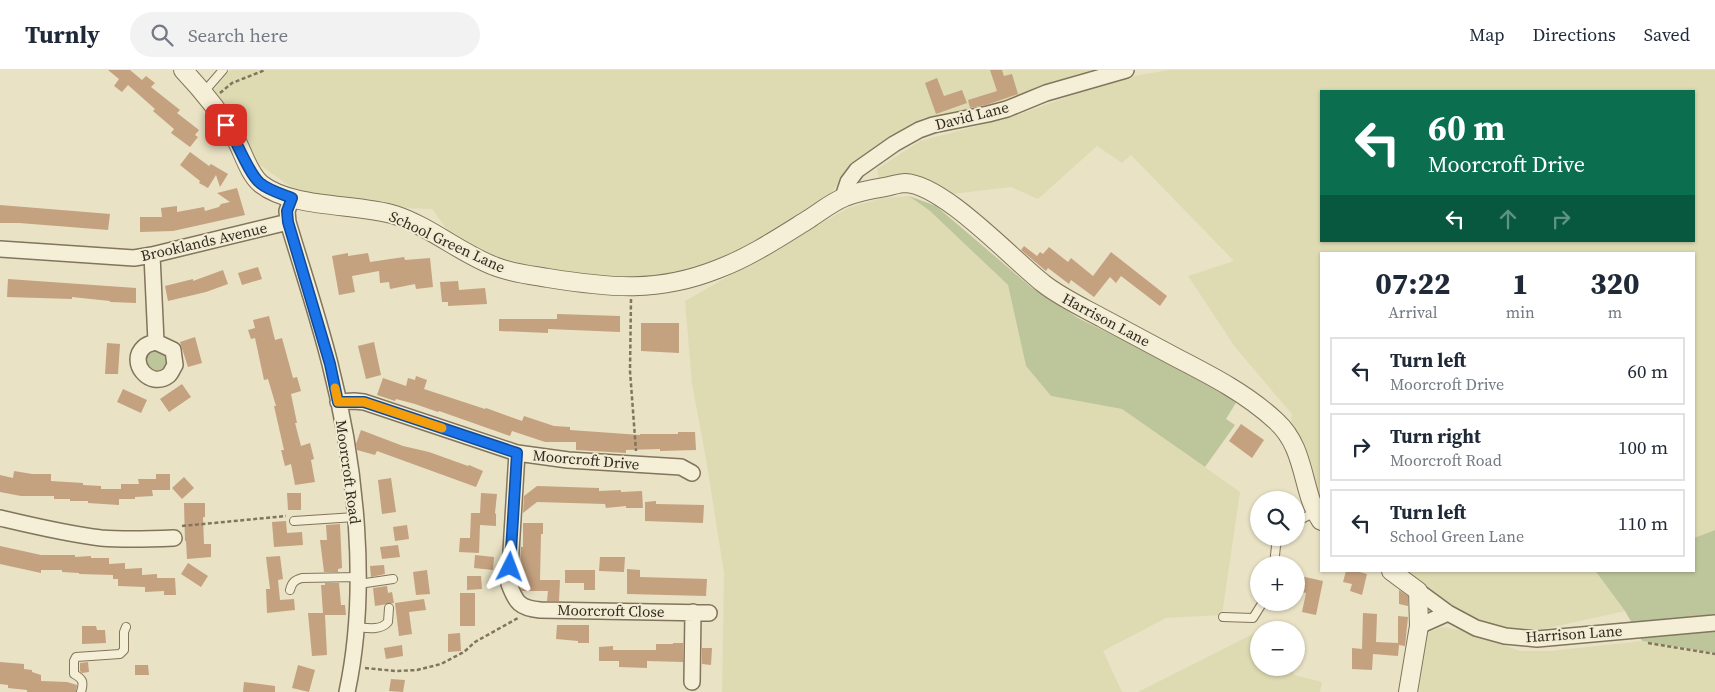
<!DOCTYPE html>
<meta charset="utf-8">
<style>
:root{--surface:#fff;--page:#f2f2f3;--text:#1f2937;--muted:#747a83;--line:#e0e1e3}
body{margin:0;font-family:"Source Serif 4",serif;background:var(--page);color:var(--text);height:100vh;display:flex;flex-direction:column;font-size:19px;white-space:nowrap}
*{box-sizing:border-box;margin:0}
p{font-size:16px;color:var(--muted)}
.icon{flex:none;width:28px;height:28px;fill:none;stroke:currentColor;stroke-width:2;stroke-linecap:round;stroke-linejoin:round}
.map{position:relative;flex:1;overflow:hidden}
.details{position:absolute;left:1320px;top:182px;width:375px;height:320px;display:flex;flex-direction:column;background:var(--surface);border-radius:0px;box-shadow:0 1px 4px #0004}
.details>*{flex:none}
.banner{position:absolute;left:1320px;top:20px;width:375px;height:152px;border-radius:0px;box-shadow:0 1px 4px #0004;background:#0b6e4f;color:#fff;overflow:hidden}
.controls{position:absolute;left:1250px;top:421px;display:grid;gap:10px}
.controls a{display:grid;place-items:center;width:55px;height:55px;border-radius:50%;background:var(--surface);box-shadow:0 1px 4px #0004;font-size:25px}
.pin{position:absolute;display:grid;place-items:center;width:42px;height:42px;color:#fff;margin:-21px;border-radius:10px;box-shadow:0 2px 8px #0006}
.me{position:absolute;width:55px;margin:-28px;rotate:3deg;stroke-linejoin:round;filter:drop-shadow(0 0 4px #0008)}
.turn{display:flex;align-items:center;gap:18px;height:105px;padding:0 25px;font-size:22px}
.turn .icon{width:65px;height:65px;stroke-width:2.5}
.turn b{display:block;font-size:35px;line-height:42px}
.lanes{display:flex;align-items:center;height:48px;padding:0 25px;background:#0003;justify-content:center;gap:25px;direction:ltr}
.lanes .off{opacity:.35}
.eta{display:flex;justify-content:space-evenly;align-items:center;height:85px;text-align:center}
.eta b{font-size:30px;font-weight:800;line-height:35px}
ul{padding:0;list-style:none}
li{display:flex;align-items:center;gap:15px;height:68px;margin:0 10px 8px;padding:0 15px;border:2px solid var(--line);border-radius:0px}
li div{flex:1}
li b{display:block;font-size:19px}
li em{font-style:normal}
header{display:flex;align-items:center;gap:30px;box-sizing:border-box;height:70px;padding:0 25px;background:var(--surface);border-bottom:1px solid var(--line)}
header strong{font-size:24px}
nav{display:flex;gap:28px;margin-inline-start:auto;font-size:18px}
.search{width:350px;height:45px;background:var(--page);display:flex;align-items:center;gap:12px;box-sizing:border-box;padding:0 18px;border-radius:28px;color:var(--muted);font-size:19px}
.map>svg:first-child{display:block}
.farmland{fill:#dedbb3;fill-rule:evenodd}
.green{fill:#bdc69a}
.building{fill:#c4a17f}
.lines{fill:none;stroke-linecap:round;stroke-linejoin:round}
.service-casing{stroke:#82745d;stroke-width:10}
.minor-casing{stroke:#82745d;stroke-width:18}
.tertiary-casing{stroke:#82745d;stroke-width:20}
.path{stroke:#82745d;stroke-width:2.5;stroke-dasharray:4 2.5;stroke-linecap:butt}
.service{stroke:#f5efd7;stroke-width:8}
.minor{stroke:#f5efd7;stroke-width:15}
.tertiary{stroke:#f5efd7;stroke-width:18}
.route-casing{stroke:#114b97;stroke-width:12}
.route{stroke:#1a73e8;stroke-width:9}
.slow{stroke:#f59e0b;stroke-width:9}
.labels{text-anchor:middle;stroke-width:4;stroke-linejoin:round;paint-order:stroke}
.street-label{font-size:15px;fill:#342b1f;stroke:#f2ecd4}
</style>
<header>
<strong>Turnly</strong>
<div class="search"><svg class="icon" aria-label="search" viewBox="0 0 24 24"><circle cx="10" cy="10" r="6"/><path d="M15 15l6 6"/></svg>Search here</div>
<nav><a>Map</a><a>Directions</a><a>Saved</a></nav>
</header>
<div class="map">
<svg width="1715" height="622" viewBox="0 0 1715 622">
<rect width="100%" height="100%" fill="#e9e2c5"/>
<path class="farmland" d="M230 0H1104L1046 16 988 38 923 48 893 68 849 102 821 134 757 172 683 204 613 209 541 199 473 180 448 161 432 139 403 138 342 131 291 117 260 95 240 57 213 21Z
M1168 0H1715V460L1694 468V184H1321V432L1290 357 1292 344 1235 277 1188 206 1234 191 1131 85 1122 93 1097 76 1038 129 1011 117 952 124 924 109 903 106 879 109 877 99 920 71 1015 46 1112 10ZM1321 21H1694V171H1321Z
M909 126 930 141 1008 215 1026 296 1051 326 1122 339 1240 422 1222 545 1166 548 1103 581 1122 622H722L724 503 706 389 692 314 685 231 848 138 882 128Z
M1407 501H1599L1596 503 1625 541 1526 563 1491 557 1465 546Z
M1442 557 1465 561 1520 581H1550L1642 571 1715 583V622H1419L1427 563Z
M1259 561V598H1292L1294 605 1322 612 1320 622H1138Z"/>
<path class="green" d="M909 126 936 136 1031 217 1078 248 1199 307 1237 331 1226 349 1235 355 1205 397 1122 339 1051 326 1026 296 1008 215 930 141Z
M153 278 167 285 169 292 162 303 147 301 144 286Z
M1715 460V583L1642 571 1625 541 1596 502 1694 501V468Z"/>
<path class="building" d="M108 0H130L142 10 146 6 155 13 151 17 180 40 177 43 199 60 195 65 198 67 190 77 171 63 174 59 153 41 155 39 128 15 122 22 114 16 119 9Z
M990 0H1002L1004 6 1012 4 1018 24 986 35 970 38 968 30 997 21Z
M937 8 944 26 962 20 967 33 936 44 925 13Z
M190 82 209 96 211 94 228 104 220 117 216 105 208 118 199 113 200 111 180 95Z
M237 118 245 145 173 161 140 162V147H162L161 138 177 136V142L204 137 205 141 219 137 221 134 230 132 217 123Z
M0 135 110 144 108 160 19 153H0Z
M1024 176 1037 186 1040 182 1043 184 1049 177 1068 192 1071 188 1093 206 1111 182 1167 226 1160 236 1121 206 1116 213 1110 207 1094 227 1071 210 1069 214 1048 198 1046 201 1021 180Z
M348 183V186L368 183 370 192 404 187 405 190 430 188 433 217 416 219 415 214 390 219 389 212 380 213 379 201 352 206 355 222 339 225 332 186Z
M258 197 262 209 242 215 238 203Z
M223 200 228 214 206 222 168 231 165 216 193 209V211Z
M8 209 136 218V233L110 232V231L72 227V229L7 227Z
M458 211 459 220 485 218 487 234 448 236V232H442L440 212Z
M557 244 620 246V262L548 259V263L499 261V249H557Z
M269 246 275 270 282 268 293 308 297 307 301 321 291 324 297 353H295L301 376 310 373 314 389 311 390 315 412 295 415 291 394 285 396 281 380H284L274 336H276L268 309 264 310 255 268 251 269 248 260 255 258 253 250Z
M641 253H679V283L641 281Z
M195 267 202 293 188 297 180 272Z
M374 272 381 305 366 309 358 276Z
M107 273 120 274 118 304H105Z
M416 306 427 310 424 319 485 339 486 338 522 351 524 346 554 356 570 357V360L640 365V364H678V362H695L696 380 660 381V379L626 380V383L576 380V372H545L512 361 510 366 439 341 438 342 415 334 396 329 395 331 377 325 383 308 406 316 408 308 415 310Z
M182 314 191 327 169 342 160 329Z
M123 319 147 330 141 343 117 332Z
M1241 354 1264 370 1252 388 1229 371Z
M361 360 403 376 429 382 468 396 469 395 483 401 476 417 377 381 375 385 357 380 356 374Z
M14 401 32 404H51V411L83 413V415L101 416V419H121V414H139L138 409H156V404H170V420H152L153 426 135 427V429H119V435L88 433V431H70V429H54V426H21L0 422V405L13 408Z
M184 407 194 418 182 429 172 418Z
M391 408 396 442 382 444 378 410Z
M537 416 599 418V421L621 420V422L642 421 643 438H626V436L606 438 605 434 537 432 523 443 524 426Z
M287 423H301V440H288Z
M481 423 497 424 495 443 496 444V456L480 455 479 483 459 482 460 468H470L471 443H480Z
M656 431V434L704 435 703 453 645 451V432Z
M184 433H205V447H203L204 474H211V487L187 489 186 471H185Z
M286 451 287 463 302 462 303 475 274 477 272 452Z
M523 453H543V464H541L540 510H560L559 531H547L548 521H522L520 517V494L521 477H523Z
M340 454 342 498 338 499V502H324L320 470H327L326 455Z
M407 455 409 469 395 471 393 457Z
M398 475 400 487 382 489 380 477Z
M0 476 41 485H75V487L91 486V488H109V494L125 493V499L142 498V505L157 504V508H175L176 525H164V521L145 522V517L118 516V509H113V505L79 504V503L62 502V500H41V503L0 494Z
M475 485 494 487 493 500 474 498Z
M280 486 283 509 278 510 280 530 294 529 295 540 267 543 266 519H270L266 487Z
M600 487H625L624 502 599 501Z
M188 493 208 506 201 517 181 504Z
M384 495 385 504 371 507 370 496Z
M627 499 640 500V507L707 509 706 526 627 524Z
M427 500 430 524 416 525 413 502Z
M565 500H595V520H584V513H565Z
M1346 501H1356L1367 504 1362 525 1350 521 1352 514 1343 512Z
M1296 505 1323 511 1316 545 1302 542 1306 523 1296 521Z
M467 506H481L482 519 467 520Z
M325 513H339L341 535H345L346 545H325L327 585 312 586 308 543H323L321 515H325Z
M387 516 388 523 392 522 394 533 375 536 373 518Z
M1399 520 1408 526V536L1399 534Z
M460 523H475V556H460Z
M424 529 426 540 409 542 412 564 399 566 395 533Z
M1363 543 1377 544 1376 572 1398 573V546L1408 547 1405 576 1399 575 1398 586 1373 584 1372 600 1352 599V578L1362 579Z
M557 555H589V573H578V571L556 569Z
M82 556H96L97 560H105L106 573 82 574Z
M460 563 461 581 448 582V564Z
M673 573H683V592L647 591V598L619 597V591H599V577L613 576V580H656V574H673Z
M402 575 403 586 386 589 384 578Z
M702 578H712L711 595 702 594Z
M0 592 24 594V599L32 600V602L41 605V611L67 612 77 615 76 622H27V620L8 618V615L0 614Z
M88 592 89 602 82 603 80 601V593Z
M135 595H148L149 605H135Z
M298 595 315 600 309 622 292 618Z
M391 609 405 610 403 622 389 621Z
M244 612 275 616V622H243Z"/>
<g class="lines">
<g class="service-casing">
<path id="service" d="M203 23 223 0
M294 451 355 447
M1296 452 1315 442
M1274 495 1276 476 1279 468
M359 514 393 509
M290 520C292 512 295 510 302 508L358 507
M1223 547 1253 548 1263 532
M356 557C367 558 380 561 388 552L389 538
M81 622C84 612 83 609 74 604V591L76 587 120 584 124 580V562L126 557"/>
</g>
<g class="minor-casing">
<path id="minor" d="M843 127 848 112 857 100 894 74 919 60 933 55 988 44 1007 39 1046 23 1126 0
M292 128 287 141 288 152C302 199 318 246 330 294 356 395 369 520 347 622
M0 179 134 188 152 185 288 152
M152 185 156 272 173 280 175 295C173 298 171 303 169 305 150 320 127 292 144 277 147 274 152 273 156 272
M338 332 354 331 364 332 517 383 568 390 681 397 692 403
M517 383 509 514C516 533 520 538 540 540L709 543
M0 448C34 456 67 464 101 468 126 470 150 469 174 468
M1418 521 1448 543 1476 558 1505 566 1537 569 1715 553
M1419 556 1448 543
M692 612 693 542"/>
</g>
<g class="tertiary-casing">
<path id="tertiary" d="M183 0C202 20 220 42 234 66 243 81 248 103 261 114 293 139 356 133 395 145 431 157 460 183 494 196 511 203 530 205 548 208 610 218 658 223 718 199 750 187 780 167 809 149 820 142 832 132 845 127 857 122 872 119 885 117 891 116 899 113 905 113 943 114 1012 189 1044 214 1062 228 1084 238 1104 249 1128 262 1153 275 1177 288 1212 306 1247 324 1276 351 1307 379 1301 422 1321 451
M1391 501 1418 521 1419 556 1408 622"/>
</g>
<path class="path" d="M220 23 232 13 265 0
M631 229 630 301 636 381
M182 456 286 446
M1648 573 1715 584
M365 598 396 601 417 600 441 594 464 582 475 572 518 548"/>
<use href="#service" class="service"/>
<use href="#minor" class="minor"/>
<use href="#tertiary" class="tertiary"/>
</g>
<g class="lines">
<g class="route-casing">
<path id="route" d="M226 55C237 70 248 103 260 113 268 120 282 124 292 128L287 141 288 152 330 294 338 332H364L517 383 510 497"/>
</g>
<use href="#route" class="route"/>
<path class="slow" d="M335 318 338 332H364L442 358"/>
</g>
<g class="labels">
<g class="street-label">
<text transform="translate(972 46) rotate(-14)" y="5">David Lane</text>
<text transform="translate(204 172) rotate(-13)" y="5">Brooklands Avenue</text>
<text transform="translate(447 172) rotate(25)" y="5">School Green Lane</text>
<text transform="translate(1106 250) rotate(28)" y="5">Harrison Lane</text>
<text transform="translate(586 390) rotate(5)" y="5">Moorcroft Drive</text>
<text transform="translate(348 402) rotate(82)" y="5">Moorcroft Road</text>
<text transform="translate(611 541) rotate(1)" y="5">Moorcroft Close</text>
<text transform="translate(1574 564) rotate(-4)" y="5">Harrison Lane</text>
</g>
</g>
</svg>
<div class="controls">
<a><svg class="icon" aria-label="search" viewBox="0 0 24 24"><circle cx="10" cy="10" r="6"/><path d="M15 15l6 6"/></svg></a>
<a>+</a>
<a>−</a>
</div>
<div class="pin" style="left:226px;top:55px;background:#d93025"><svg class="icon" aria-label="arrive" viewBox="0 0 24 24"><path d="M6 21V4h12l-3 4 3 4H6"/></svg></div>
<svg class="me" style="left:510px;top:497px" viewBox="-20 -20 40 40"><path d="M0-17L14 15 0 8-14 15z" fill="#1a73e8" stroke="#fff" stroke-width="4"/></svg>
<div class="banner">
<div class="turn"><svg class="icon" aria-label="left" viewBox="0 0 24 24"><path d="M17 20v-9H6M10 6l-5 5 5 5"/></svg><div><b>60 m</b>Moorcroft Drive</div></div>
<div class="lanes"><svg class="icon" aria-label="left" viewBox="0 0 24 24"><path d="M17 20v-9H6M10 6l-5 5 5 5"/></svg><svg class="icon off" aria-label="ahead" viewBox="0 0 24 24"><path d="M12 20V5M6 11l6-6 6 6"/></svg><svg class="icon off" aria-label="right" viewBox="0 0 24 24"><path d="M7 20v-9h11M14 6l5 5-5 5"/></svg></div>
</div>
<section class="details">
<div class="eta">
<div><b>07:22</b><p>Arrival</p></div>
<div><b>1</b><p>min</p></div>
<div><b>320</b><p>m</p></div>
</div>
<ul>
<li><svg class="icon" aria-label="left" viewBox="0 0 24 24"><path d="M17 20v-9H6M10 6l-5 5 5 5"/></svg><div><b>Turn left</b><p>Moorcroft Drive</p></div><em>60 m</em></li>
<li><svg class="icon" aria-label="right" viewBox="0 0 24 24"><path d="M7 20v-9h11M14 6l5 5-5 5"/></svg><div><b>Turn right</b><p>Moorcroft Road</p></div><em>100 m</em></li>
<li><svg class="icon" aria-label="left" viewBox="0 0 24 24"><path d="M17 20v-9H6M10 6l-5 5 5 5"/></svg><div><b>Turn left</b><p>School Green Lane</p></div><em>110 m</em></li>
</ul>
</section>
</div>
